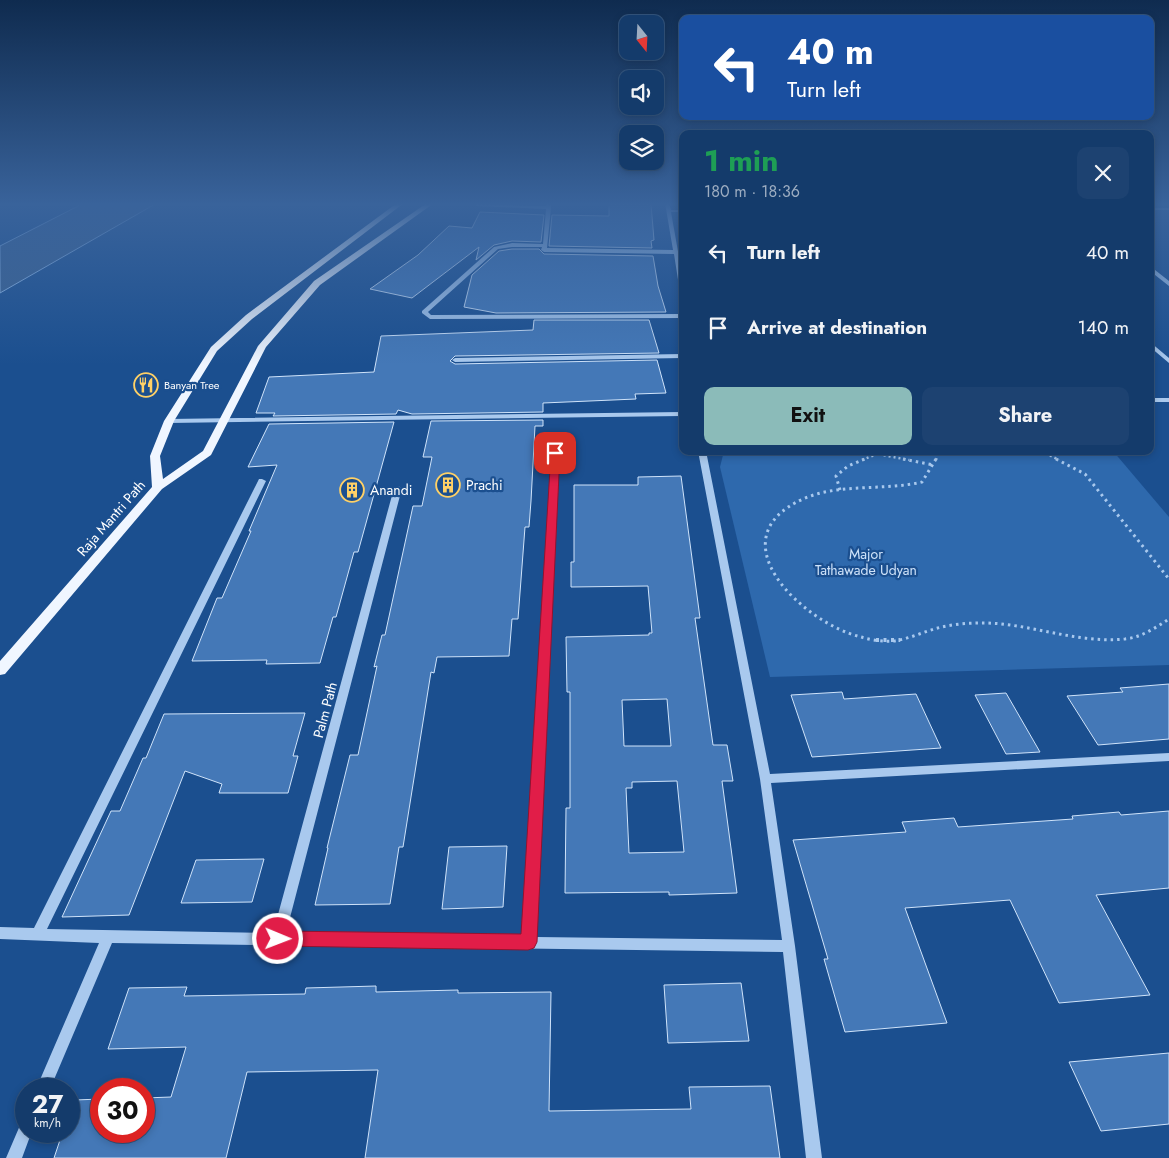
<!DOCTYPE html>
<meta charset="utf-8">
<style>
:root{--surface:#143b6b;--page:#1d4271;--text:#f1f3f6;--muted:#9dadc1;--line:#33557e;--accent:#8bbbb9}
body{margin:0;font-family:Jost,sans-serif;background:var(--page);color:var(--text);height:100vh;display:flex;flex-direction:column;font-size:19px;white-space:nowrap}
*{box-sizing:border-box;margin:0}
p{font-size:16px;color:var(--muted)}
.icon{flex:none;width:28px;height:28px;fill:none;stroke:currentColor;stroke-width:2;stroke-linecap:round;stroke-linejoin:round}
.map{position:relative;flex:1;overflow:hidden}
.panel{position:absolute;left:679px;top:130px;width:475px;height:325px;display:flex;flex-direction:column;background:var(--surface);border-radius:10px;box-shadow:0 2px 8px #0003,0 0 0 1px var(--line)}
.panel>*{flex:none}
.hud{position:absolute;left:679px;top:15px;width:475px;height:105px;border-radius:10px;box-shadow:0 2px 8px #0003,0 0 0 1px var(--line);background:#1a4fa0;color:#fff;overflow:hidden}
.needle{width:32px;rotate:162deg}
.tools{position:absolute;left:619px;top:15px;display:grid;gap:10px}
.tools a{display:grid;place-items:center;width:45px;height:45px;border-radius:10px;background:var(--surface);box-shadow:0 2px 8px #0003,0 0 0 1px var(--line);font-size:25px}
.speed{position:absolute;left:15px;top:1078px;display:flex;gap:10px;font-size:25px;font-weight:700;text-align:center}
.speed>*{display:grid;place-content:center;width:65px;height:65px;border-radius:50%;background:var(--surface);box-shadow:0 2px 8px #0003,0 0 0 1px var(--line);line-height:1}
.speed small{font-size:12px;font-weight:400}
.speed .limit{border:8px solid #d22;background:#fff;color:#111}
.pin{position:absolute;display:grid;place-items:center;width:42px;height:42px;color:#fff;margin:-21px;border-radius:10px;box-shadow:0 2px 8px #0006}
.me{position:absolute;width:55px;margin:-28px;rotate:91deg;stroke-linejoin:round;filter:drop-shadow(0 0 4px #0008)}
.turn{display:flex;align-items:center;gap:18px;height:105px;padding:0 25px;font-size:22px}
.turn .icon{width:65px;height:65px;stroke-width:2.5}
.turn b{display:block;font-size:35px;line-height:42px}
.round{display:grid;place-items:center;flex:none;width:52px;height:52px;border-radius:10px;background:var(--page)}
.summary{display:flex;align-items:center;justify-content:space-between;height:85px;padding:0 25px}
h1{font-size:30px;font-weight:700;line-height:38px;color:#1e9e55}
.primary-button{display:flex;gap:10px;margin-top:auto;padding:10px 25px}
.primary-button a{flex:1;height:58px;border-radius:10px;background:var(--accent);color:#111;font-size:20px;font-weight:700;line-height:58px;text-align:center}
.primary-button a+a{background:var(--page);color:var(--text)}
ul{padding:0;list-style:none}
li{display:flex;align-items:center;gap:15px;height:75px;padding:0 25px}
li div{flex:1}
li b{display:block;font-size:19px}
li em{font-style:normal}
.map>svg:first-child{display:block}
.green{fill:#2e69ad}
.water{fill:#3c6290;stroke:#9cc4f0}
.building{fill:#4478b7;stroke:#cfe3fa;fill-rule:evenodd}
.lines{fill:none;stroke-linecap:round;stroke-linejoin:round}
.path-far2{stroke:#a9c9ee;stroke-width:2.5;stroke-dasharray:2 3;stroke-linecap:butt}
.path-far1{stroke:#a9c9ee;stroke-width:3;stroke-dasharray:2.5 4;stroke-linecap:butt}
.path{stroke:#a9c9ee;stroke-width:4;stroke-dasharray:3 4.5;stroke-linecap:butt}
.minor{fill:#a9c9ee;fill-rule:evenodd}
.major{fill:#f0f6ff;fill-rule:evenodd}
.route{fill:#e11d48;stroke:#92132f}
.labels{text-anchor:middle;stroke-width:4.5;stroke-linejoin:round;paint-order:stroke}
.far-poi-label{font-size:11px;fill:#fff;stroke:#1b4f8f;text-anchor:start}
.poi-label{font-size:14px;fill:#fff;stroke:#1b4f8f;text-anchor:start}
.street-label{font-size:14px;fill:#fff;stroke:#1b4f8f}
.park-label{font-size:14px;fill:#cfe3fa;stroke:#1b4f8f}
</style>
<div class="map">
<svg width="1169" height="1158" viewBox="0 0 1169 1158">
<rect width="100%" height="100%" fill="#1b4f8f"/>
<path class="green" d="M724 451H1113L1169 517V665L770 677 720 467Z"/>
<path class="water" d="M84 203H157L0 293V246Z"/>
<path class="building" d="M609 204H651L654 240 651 241 652 248 549 246 552 215 609 216Z
M480 212 544 215 541 242 512 241 494 245 476 260 479 247 412 298 370 289 418 255 449 226 472 228Z
M512 249H539L544 254 653 256 658 286 666 312 496 313 464 307 472 275 499 251Z
M534 320H649L659 353 455 356 450 361 455 364 657 360 666 393 635 394 636 399 543 403V412L412 414 398 410 396 414 273 416 275 413H256L269 377 374 372 381 336 533 330Z
M543 420V426H535L531 501 529 527H525L518 619H512L509 656 437 657 434 673 431 672 403 847H399L390 904 315 905 328 848H327L350 755H358L377 666 374 667 382 635H385L413 506H422L432 457H423L431 421Z
M394 422 358 552H354L336 617H333L320 663 266 664 267 660 192 661 217 598H222L251 531H249L277 465 248 467 269 424Z
M681 476 700 618H695L713 745H727L733 781H722L737 893 669 895V892L565 893 566 808H570V692H567L566 637 649 635V633H652L648 586 571 587V562H574V485H638V477ZM667 699 671 746H624L622 700ZM677 781 684 852 629 853 626 788H632V782Z
M1169 684V739L1098 745 1067 696 1123 692 1120 688Z
M842 692 844 699 916 694 941 748 812 757 791 695Z
M1006 693 1040 752 1006 754 975 695Z
M305 713 293 756H298L288 793H219L222 784 185 771 129 915 62 917 111 811H120L143 758H146L164 714Z
M1169 811V888L1096 895 1150 995 1059 1003 1010 900 905 908 947 1023 845 1032 824 959H828L793 840 906 832 902 822 954 818 958 827 1073 819 1072 816 1119 812 1121 815Z
M507 846 503 907 442 909 449 847Z
M264 859 252 902 181 903 196 860Z
M741 983 749 1041 668 1043 664 985Z
M376 986V992L458 990V993L551 992 549 1111 691 1109 689 1087 770 1086 780 1158H365L378 1070 247 1072 226 1158H54L63 1131H69V1117L75 1100 101 1099V1131H144V1098L171 1097 186 1047 108 1049 129 988 187 987 184 996 305 994 306 988Z
M1169 1053V1124L1101 1131 1069 1062Z"/>
<g class="lines">
<path class="path-far2" d="M876 451 877 454 909 460
M1041 451 1059 460
M862 460 877 454
M936 460 938 453 942 451"/>
<path class="path-far1" d="M903 459 934 465
M936 459 922 482C884 491 838 483 803 499 714 539 803 623 861 637 871 640 883 642 894 641 908 639 921 633 934 629 948 625 964 623 979 623 1028 622 1075 644 1125 639 1142 637 1155 628 1169 619
M1056 459 1085 474 1169 579
M840 490 836 476 848 466 865 459"/>
<path class="path" d="M876 640H900"/>
<path class="minor" d="M547 203H551V208L547 248 673 250 665 203H669L671 210H682V212H671L682 274V288L679 286 674 254 544 252 541 250 542 247H512L498 249 428 312 431 315 682 314V318L430 319 422 313V311L494 247 512 243 543 244 546 209 476 206 474 205V204L546 206Z
M1150 208H1169V210H1150Z
M1150 266 1169 281V286L1150 271Z
M1150 342 1169 358V363L1150 347Z
M682 354V358L455 362 452 360 455 358Z
M1150 398H1169V402H1150Z
M682 412V416L169 423 165 421 169 419Z
M552 451H555L559 453 536 937 782 940 760 779 698 451H706L770 774 1169 753V761L771 783 795 946 822 1158H806L783 952 112 943 50 1089H36L99 943 0 939V927L34 928 259 479H262L266 481 47 929 273 933 394 488 398 486 402 488 286 933 523 936Z
M26 1121V1131H32L22 1158H6L21 1123Z"/>
<path class="major" d="M397 203H404L252 319 217 351 174 421 160 456 163 479 203 451 258 346 314 281 427 203H434L320 285 266 347 211 455 162 489 5 674 0 675V661L152 487 150 456 164 421 211 347 246 315Z"/>
</g>
<linearGradient id="sky" x2="0" y2="1"><stop stop-color="#0f2b4f"/><stop offset="0.56" stop-color="#39639b"/><stop offset="1" stop-color="#39639b" stop-opacity="0"/></linearGradient>
<rect width="1169" height="365" fill="url(#sky)"/>
<path class="route" d="M555 450 560 453 537 942 534 948 528 950 278 946 272 944 270 939 272 933 278 931 521 934 551 453Z"/>
<defs>
<g id="restaurant-ring" transform="scale(1.25)"><circle r="9.5" fill="#1b4f8f" stroke="#ffd166" stroke-width="1.5"/><path d="M-5-6h1v4h1v-4h1v4h1v-4h1v5L-1.5 .5V6h-2V.5L-5-1ZM5-6V6H3V1.5H1.5Q1.5-4 5-6Z" fill="#ffd166"/></g>
<g id="building-ring" transform="scale(1.25)"><circle r="9.5" fill="#1b4f8f" stroke="#ffd166" stroke-width="1.5"/><path d="M-4-6H4V6H1V3H-1V6H-4ZM-2.5-4.3h1.7v1.8h-1.7ZM.8-4.3h1.7v1.8H.8ZM-2.5-1h1.7V.8h-1.7ZM.8-1h1.7V.8H.8Z" fill="#ffd166"/></g>
</defs>
<g fill-rule="evenodd">
<use href="#restaurant-ring" x="146" y="385"/>
<use href="#building-ring" x="448" y="485"/>
<use href="#building-ring" x="352" y="490"/>
</g>
<g class="labels">
<g class="far-poi-label">
<text x="164" y="389">Banyan Tree</text>
</g>
<g class="poi-label">
<text x="466" y="490">Prachi</text>
<text x="370" y="495">Anandi</text>
</g>
<g class="street-label">
<text transform="translate(111 518) rotate(-49)" y="5">Raja Mantri Path</text>
<text transform="translate(325 710) rotate(-75)" y="5">Palm Path</text>
</g>
<g class="park-label">
<text x="866" y="559">Major<tspan x="866" dy="16">Tathawade Udyan</tspan></text>
</g>
</g>
</svg>
<div class="tools">
<a><svg class="needle" viewBox="-14 -14 28 28"><path d="M0-13l5 13h-10z" fill="#e53935"/><path d="M0 13l5-13h-10z" fill="#9dadc1"/></svg></a>
<a><svg class="icon" aria-label="sound" viewBox="0 0 24 24"><path d="M4 9h4l5-4v14l-5-4H4zM17 9q2 3 0 6"/></svg></a>
<a><svg class="icon" aria-label="layers" viewBox="0 0 24 24"><path d="M12 4l9 5-9 5-9-5zM3 14l9 5 9-5"/></svg></a>
</div>
<div class="speed"><div>27<small>km/h</small></div><div class="limit">30</div></div>
<div class="pin" style="left:555px;top:453px;background:#d93025"><svg class="icon" aria-label="arrive" viewBox="0 0 24 24"><path d="M6 21V4h12l-3 4 3 4H6"/></svg></div>
<svg class="me" style="left:278px;top:939px" viewBox="-20 -20 40 40"><circle r="17" fill="#e11d48" stroke="#fff" stroke-width="3"/><path d="M0-11L8 9 0 5-8 9z" fill="#fff"/></svg>
<div class="hud">
<div class="turn"><svg class="icon" aria-label="left" viewBox="0 0 24 24"><path d="M17 20v-9H6M10 6l-5 5 5 5"/></svg><div><b>40 m</b>Turn left</div></div>
</div>
<section class="panel">
<div class="summary"><div><h1>1 min</h1><p>180 m · 18:36</p></div><a class="round"><svg class="icon" aria-label="close" viewBox="0 0 24 24"><path d="M6 6l12 12M18 6L6 18"/></svg></a></div>
<ul>
<li><svg class="icon" aria-label="left" viewBox="0 0 24 24"><path d="M17 20v-9H6M10 6l-5 5 5 5"/></svg><div><b>Turn left</b></div><em>40 m</em></li>
<li><svg class="icon" aria-label="arrive" viewBox="0 0 24 24"><path d="M6 21V4h12l-3 4 3 4H6"/></svg><div><b>Arrive at destination</b></div><em>140 m</em></li>
</ul>
<div class="primary-button"><a>Exit</a><a>Share</a></div>
</section>
</div>
